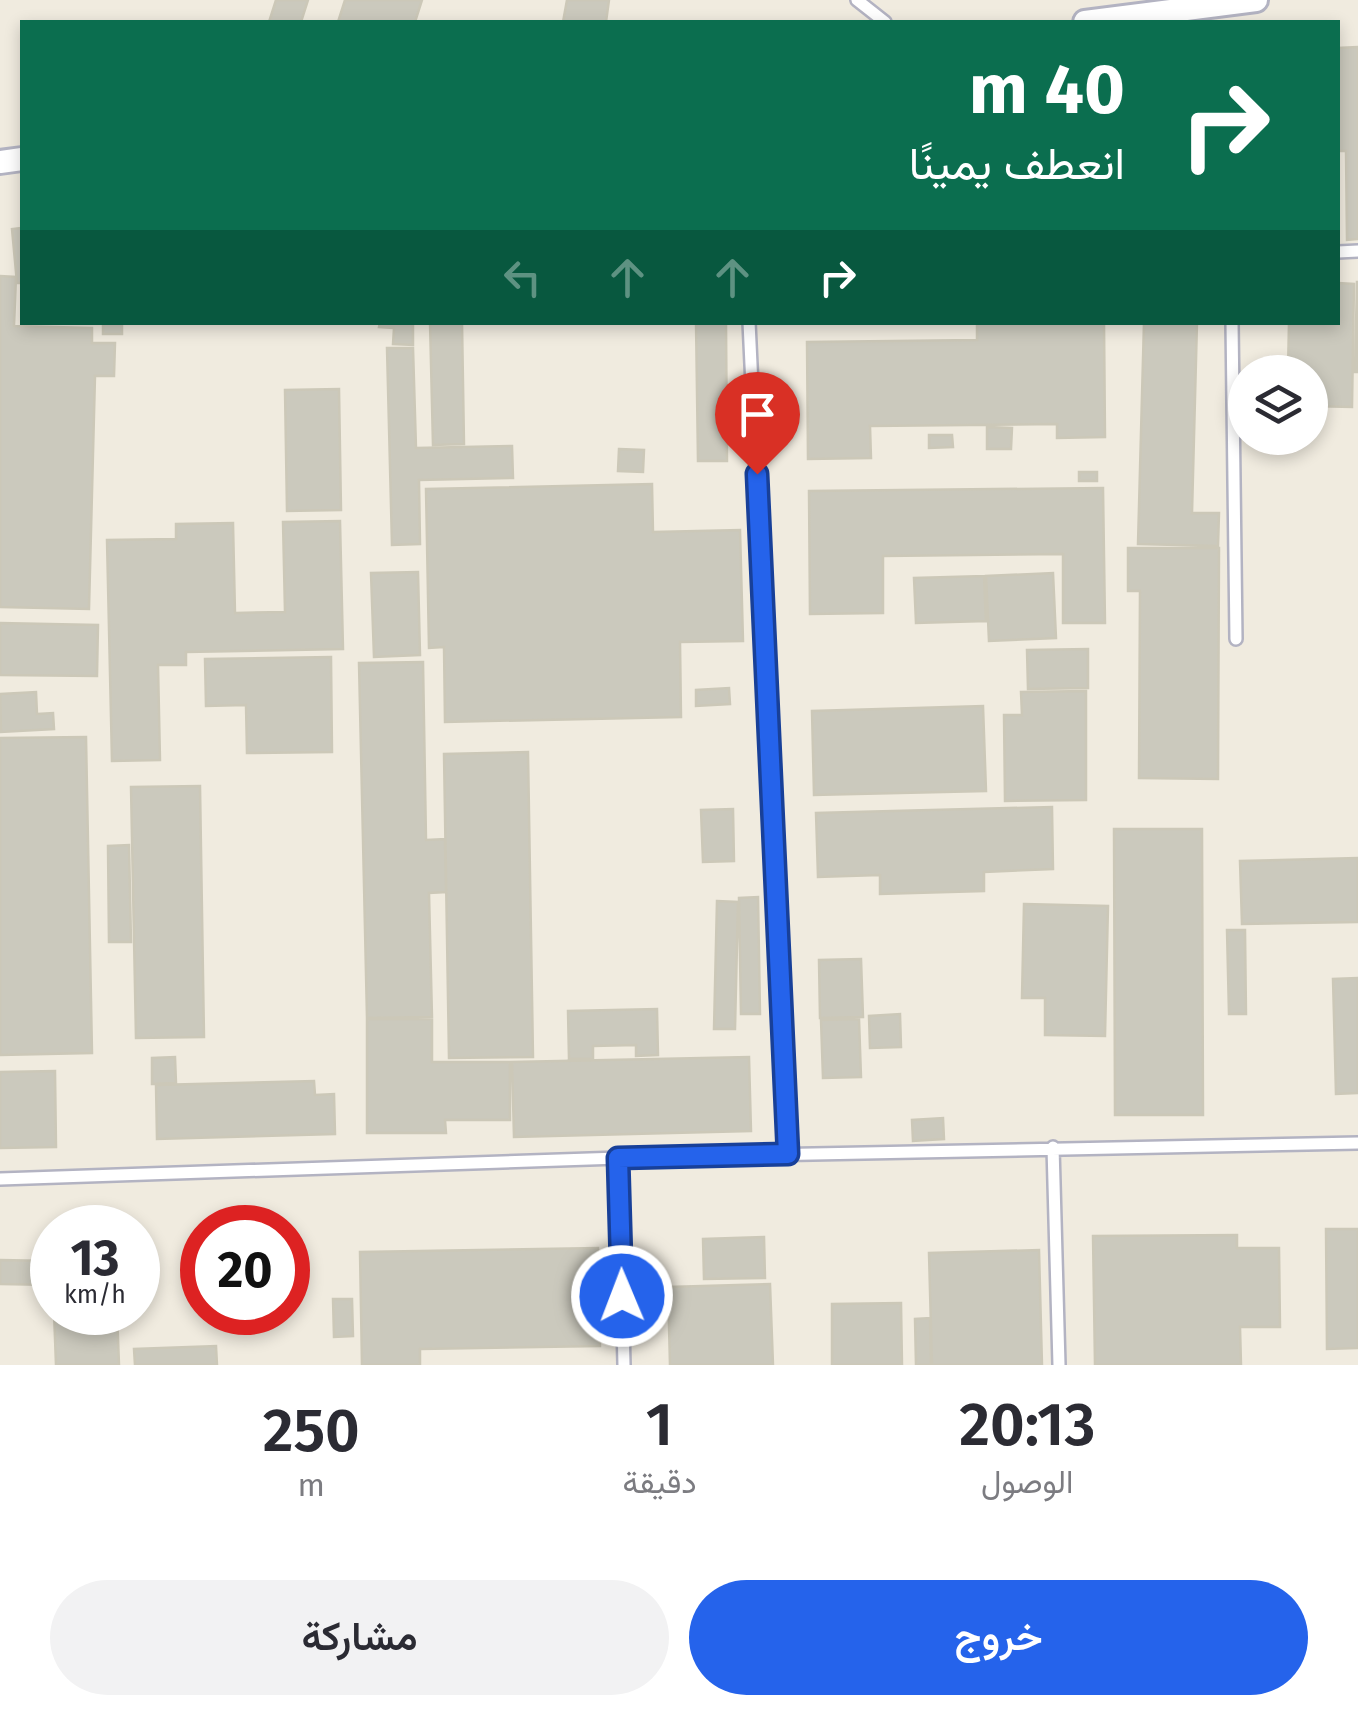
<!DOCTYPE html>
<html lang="ar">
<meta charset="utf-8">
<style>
:root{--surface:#fff;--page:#f2f2f3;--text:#2b2b33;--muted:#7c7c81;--accent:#2563eb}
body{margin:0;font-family:"Fira Sans",Vazirmatn,sans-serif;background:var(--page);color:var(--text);direction:rtl;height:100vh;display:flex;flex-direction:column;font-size:38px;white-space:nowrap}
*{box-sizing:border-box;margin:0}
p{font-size:32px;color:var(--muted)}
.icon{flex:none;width:55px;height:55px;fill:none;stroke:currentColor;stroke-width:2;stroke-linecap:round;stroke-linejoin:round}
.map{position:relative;height:1365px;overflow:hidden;direction:ltr}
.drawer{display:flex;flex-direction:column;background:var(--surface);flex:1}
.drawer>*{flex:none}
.banner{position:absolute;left:20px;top:20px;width:1320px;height:305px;border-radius:0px;box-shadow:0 5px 15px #0003;direction:rtl;background:#0b6e4f;color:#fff;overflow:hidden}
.buttons{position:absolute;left:1228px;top:355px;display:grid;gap:20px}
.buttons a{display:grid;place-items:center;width:100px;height:100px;border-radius:50%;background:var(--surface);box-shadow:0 5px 15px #0003;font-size:50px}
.speed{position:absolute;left:30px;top:1205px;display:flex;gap:20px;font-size:50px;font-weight:700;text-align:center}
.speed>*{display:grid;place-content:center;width:130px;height:130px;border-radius:50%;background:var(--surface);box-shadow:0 5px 15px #0003;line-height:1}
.speed small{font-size:25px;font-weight:400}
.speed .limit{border:15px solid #d22;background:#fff;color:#111}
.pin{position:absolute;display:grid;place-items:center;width:85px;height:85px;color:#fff;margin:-102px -42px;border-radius:50% 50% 50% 0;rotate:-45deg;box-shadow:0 0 10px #0007}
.pin .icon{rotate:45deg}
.me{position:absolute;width:110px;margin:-55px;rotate:359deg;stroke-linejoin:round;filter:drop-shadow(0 0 8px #0008)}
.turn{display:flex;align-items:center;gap:35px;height:210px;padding:0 50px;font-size:45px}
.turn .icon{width:130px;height:130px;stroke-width:2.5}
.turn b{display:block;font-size:70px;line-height:85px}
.lanes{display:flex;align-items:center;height:95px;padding:0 50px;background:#0003;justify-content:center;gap:50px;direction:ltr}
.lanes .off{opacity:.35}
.eta{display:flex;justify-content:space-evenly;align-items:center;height:170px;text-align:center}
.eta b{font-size:60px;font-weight:600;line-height:70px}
.cta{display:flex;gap:20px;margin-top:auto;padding:20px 50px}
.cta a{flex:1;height:115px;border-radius:60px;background:var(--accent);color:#fff;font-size:40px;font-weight:600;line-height:115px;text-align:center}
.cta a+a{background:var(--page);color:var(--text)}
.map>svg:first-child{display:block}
.building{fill:#cbc9bd;stroke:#ccc8b8;stroke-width:2.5}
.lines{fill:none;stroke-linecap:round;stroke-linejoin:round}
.service-casing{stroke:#b3b3c2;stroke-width:16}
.minor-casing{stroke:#b3b3c2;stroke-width:28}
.service{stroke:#fff;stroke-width:11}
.minor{stroke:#fff;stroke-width:22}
.route-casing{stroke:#184099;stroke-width:25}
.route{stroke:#2563eb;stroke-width:18}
</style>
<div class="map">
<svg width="1358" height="1365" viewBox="0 0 1358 1365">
<rect width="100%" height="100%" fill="#f0ebdf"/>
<path class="building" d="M276 0H308L301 22H269Z
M345 0H422L415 22H338Z
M567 0H609L606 22H563Z
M1358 47V239L1347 240 1346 151H1338V48Z
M22 228V283H17L12 229Z
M0 276 16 277 14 326 92 328V343H115L114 376H95L89 609 0 607Z
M1357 282H1358V372H1355Z
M1338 283 1354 284 1352 407 1310 406V372H1288L1289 322H1338Z
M103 322H122V334H103Z
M380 322H413V345L393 344 394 328 379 327Z
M430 322H462L464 444 433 445Z
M696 322H726L727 461H698Z
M977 322H1104L1105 437 1057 438V424L870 426 871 458 808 459 807 342 977 340Z
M1144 322H1197L1192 513H1219L1218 546 1138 544Z
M387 348H413L416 448 512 446 513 478 419 480 420 544 392 545Z
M339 389 341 510 287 511 285 390Z
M987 427 1012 428 1011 449H987Z
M929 435H952L953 447 929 448Z
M619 449 644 450 643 472 618 471Z
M1079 472H1097V481H1079Z
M652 484 653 532 740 530 743 641 680 642 681 717 445 722 444 647 429 648 426 489Z
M1103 488 1105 623H1063V554L883 556V613L810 614 809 491Z
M340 521 343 649 186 652V665H158L160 760 112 761 107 540 176 539V524L233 523 235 613 285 612 283 522Z
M1128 548H1219L1218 779 1139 778 1140 591H1128Z
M418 572 420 655 374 657 371 573Z
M1053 573 1056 638 989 641 986 576Z
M984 576 986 621 916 623 914 578Z
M0 623 98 625 97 676 0 675Z
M1088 649V688L1028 689 1027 650Z
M331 657 332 752 247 753 246 705 206 706 205 659Z
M423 662 426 840 445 839 446 892 429 893 432 1017 367 1018 359 663Z
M729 688 730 704 696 706V690Z
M1086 691V800L1005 801 1004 715H1022L1021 692Z
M36 692 37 714 53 713 54 729 1 732 0 694Z
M983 706 986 791 814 795 812 711Z
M86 737 92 1053 0 1055V738Z
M528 752 533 1057 449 1058 444 754Z
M200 786 204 1037 136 1038 131 787Z
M1052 807 1053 869 984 872V891L880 894V875L818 877 816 813Z
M733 809 734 861 703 862 701 810Z
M1114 829H1202L1203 1115H1115Z
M129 845 131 942H109L108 846Z
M1358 858V922L1242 924 1240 861Z
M758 897 760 1014H741L739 898Z
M717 901 738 902 735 1029H714Z
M1024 904 1108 906 1105 1036 1045 1035V998H1022Z
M1227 930H1245L1246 1014H1229Z
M861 959 863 1017 820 1018 819 960Z
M1358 978V1093L1336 1094 1333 979Z
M657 1009 658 1055 636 1056V1045L593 1046V1059H569L568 1011Z
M900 1014 901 1047 870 1048 869 1016Z
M367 1019H432V1062H510V1120H445L446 1133H367Z
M859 1019 861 1077 823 1078 821 1020Z
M175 1057 176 1083 152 1084V1058Z
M749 1057 751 1131 514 1137 512 1062Z
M55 1071 56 1147 0 1148V1072Z
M314 1081 315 1095 334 1094 335 1134 157 1139 156 1085Z
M943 1118 944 1139 913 1141 912 1120Z
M1326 1229H1358V1348L1327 1349Z
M1237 1235V1248H1279L1280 1327H1240L1241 1365H1095L1093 1236Z
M764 1237 765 1278 704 1279 703 1239Z
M598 1248 600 1346 420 1349V1365H362L360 1252Z
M1039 1250 1042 1365H932L929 1253Z
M0 1260 52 1261V1285L0 1284Z
M770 1284 773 1365H670L668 1287Z
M333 1299H352L353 1336 334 1337Z
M901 1303 902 1365H832V1304Z
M54 1312H117L119 1365H56Z
M930 1318 931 1365H916L915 1319Z
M216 1346 217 1365H135L134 1349Z"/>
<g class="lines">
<g class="service-casing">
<path id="service" d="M857 0 885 22
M1338 252 1358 251
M749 322 788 1153
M1232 322 1236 639
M1053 1147 1059 1365
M619 1158 624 1365
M0 1179 619 1158 1358 1143"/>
</g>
<g class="minor-casing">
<path id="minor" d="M1085 22 1256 0
M0 162 22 159"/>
</g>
<use href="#service" class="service"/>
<use href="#minor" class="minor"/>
</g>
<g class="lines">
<g class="route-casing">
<path id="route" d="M622 1296 618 1158 788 1154 757 474"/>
</g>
<use href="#route" class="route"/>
</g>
</svg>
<div class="buttons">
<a><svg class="icon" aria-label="layers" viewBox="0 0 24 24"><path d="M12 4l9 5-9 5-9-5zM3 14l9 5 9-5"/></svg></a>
</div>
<div class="speed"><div>13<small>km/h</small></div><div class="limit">20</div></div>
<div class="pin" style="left:757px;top:474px;background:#d93025"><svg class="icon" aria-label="arrive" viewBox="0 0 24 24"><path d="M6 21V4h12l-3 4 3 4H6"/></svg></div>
<svg class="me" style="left:622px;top:1296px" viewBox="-20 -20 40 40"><circle r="17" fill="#2563eb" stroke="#fff" stroke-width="3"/><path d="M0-11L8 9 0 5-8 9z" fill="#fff"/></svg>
<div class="banner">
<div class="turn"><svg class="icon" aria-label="right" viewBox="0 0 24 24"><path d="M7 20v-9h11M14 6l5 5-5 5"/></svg><div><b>40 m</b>انعطف يمينًا</div></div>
<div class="lanes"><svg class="icon off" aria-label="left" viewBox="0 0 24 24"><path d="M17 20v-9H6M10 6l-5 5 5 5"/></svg><svg class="icon off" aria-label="ahead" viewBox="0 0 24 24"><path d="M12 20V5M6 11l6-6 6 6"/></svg><svg class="icon off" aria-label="ahead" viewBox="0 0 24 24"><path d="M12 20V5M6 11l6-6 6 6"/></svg><svg class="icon" aria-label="right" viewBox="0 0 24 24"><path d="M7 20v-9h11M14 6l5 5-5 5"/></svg></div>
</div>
</div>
<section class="drawer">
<div class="eta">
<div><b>20:13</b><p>الوصول</p></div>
<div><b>1</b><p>دقيقة</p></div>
<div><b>250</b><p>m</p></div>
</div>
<div class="cta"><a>خروج</a><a>مشاركة</a></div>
</section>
